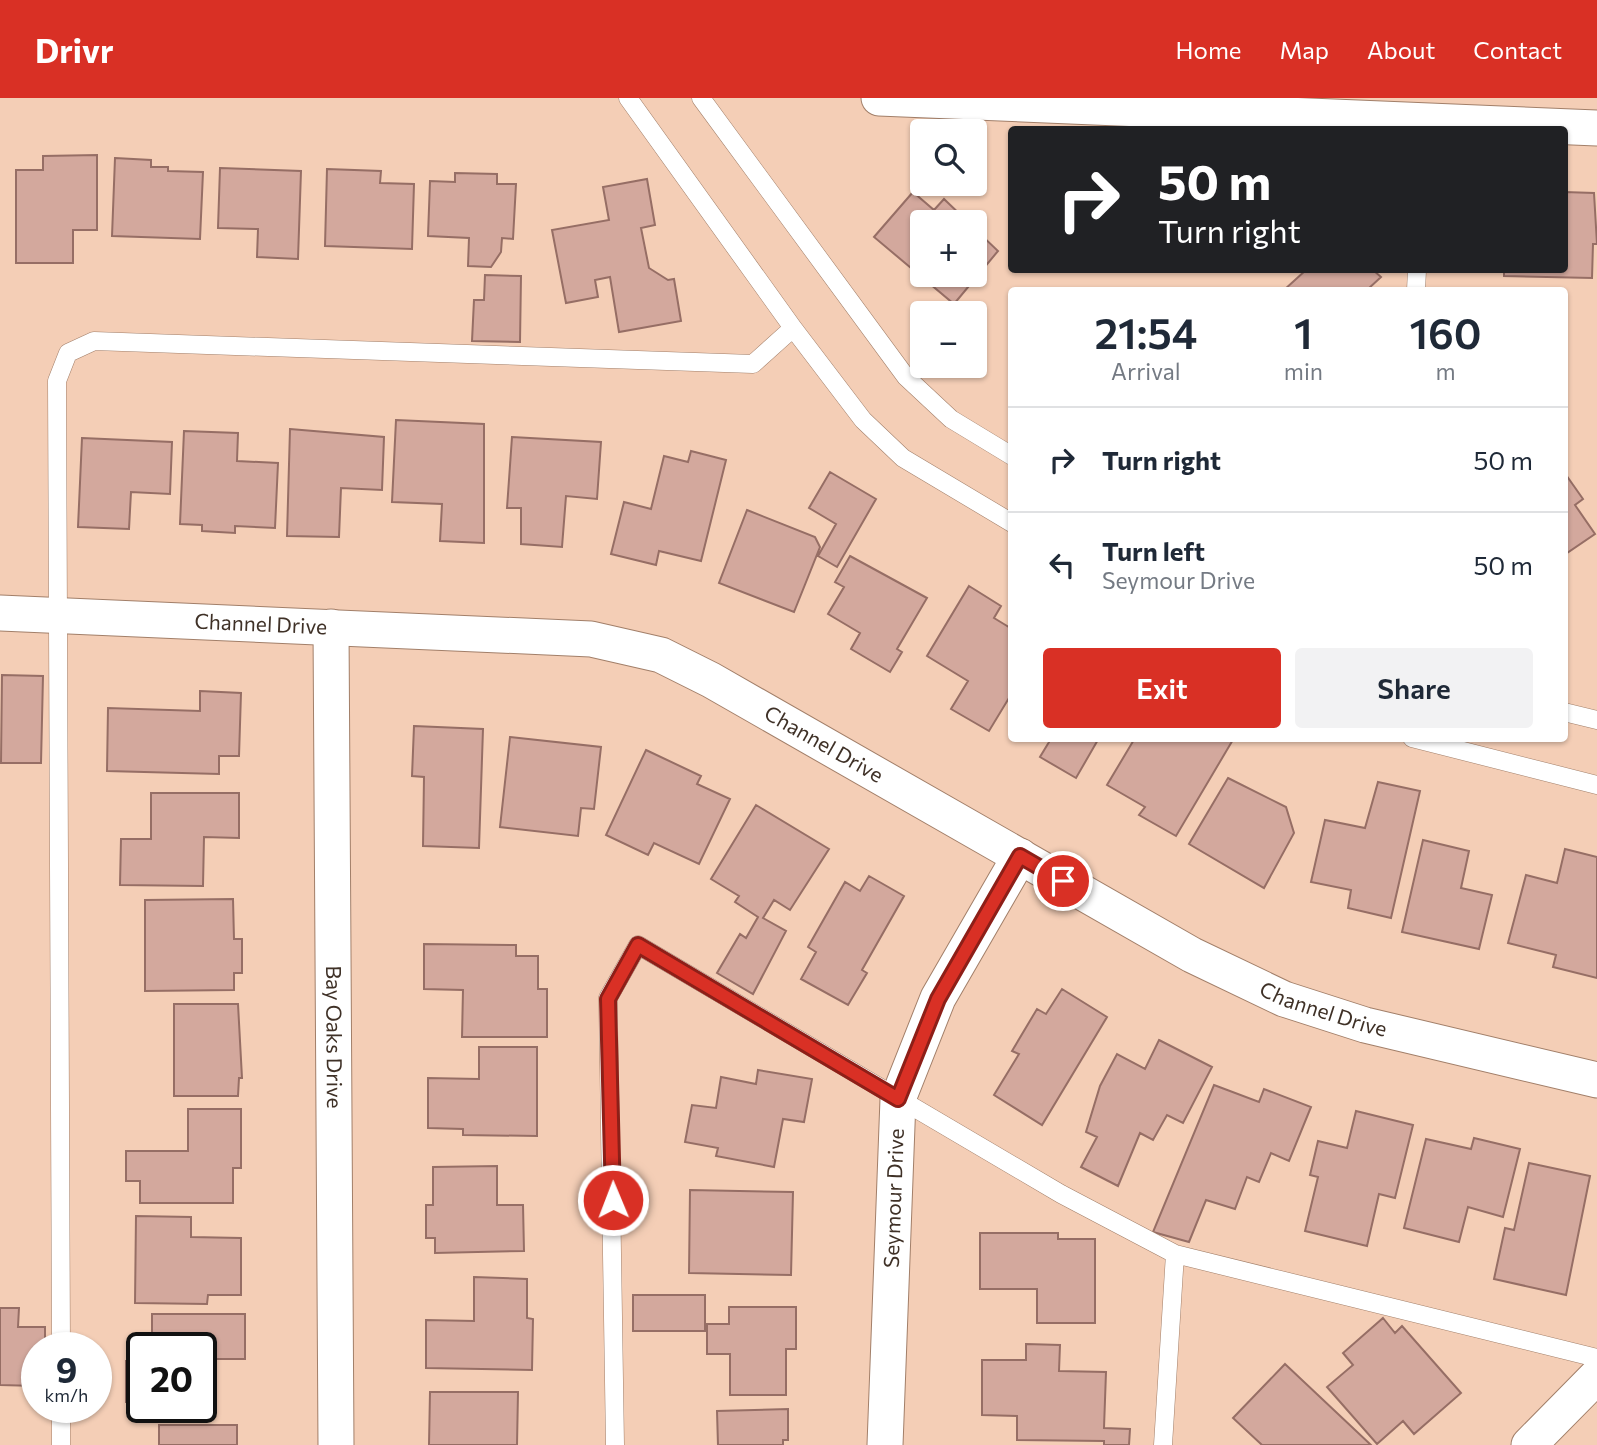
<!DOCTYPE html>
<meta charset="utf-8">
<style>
:root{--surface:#fff;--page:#f2f2f3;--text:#1f2937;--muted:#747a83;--line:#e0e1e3;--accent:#d93025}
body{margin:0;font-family:Commissioner,sans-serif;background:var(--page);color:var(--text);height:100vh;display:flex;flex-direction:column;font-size:26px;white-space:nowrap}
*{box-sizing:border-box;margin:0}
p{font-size:23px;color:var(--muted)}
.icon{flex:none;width:38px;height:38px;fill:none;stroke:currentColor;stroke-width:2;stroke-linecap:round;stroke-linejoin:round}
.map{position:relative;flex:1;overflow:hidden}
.details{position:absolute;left:1008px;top:189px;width:560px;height:455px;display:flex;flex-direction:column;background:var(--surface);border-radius:7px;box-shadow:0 2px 5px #0004}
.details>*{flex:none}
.banner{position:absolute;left:1008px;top:28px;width:560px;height:147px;border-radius:7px;box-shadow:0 2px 5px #0004;background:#202124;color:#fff;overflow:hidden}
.fabs{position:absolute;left:910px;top:21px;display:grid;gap:14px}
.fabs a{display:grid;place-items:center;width:77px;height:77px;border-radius:7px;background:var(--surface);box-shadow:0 2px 5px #0004;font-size:35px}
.speed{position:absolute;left:21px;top:1234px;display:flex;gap:14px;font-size:35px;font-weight:700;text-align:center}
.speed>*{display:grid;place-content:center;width:91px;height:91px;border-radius:50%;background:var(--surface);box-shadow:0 2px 5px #0004;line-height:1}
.speed small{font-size:18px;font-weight:400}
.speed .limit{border:4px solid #111;border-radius:10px;background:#fff;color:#111}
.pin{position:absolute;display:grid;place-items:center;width:60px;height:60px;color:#fff;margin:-30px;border:4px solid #fff;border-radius:50%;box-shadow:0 2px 7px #0007}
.me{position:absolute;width:77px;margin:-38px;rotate:359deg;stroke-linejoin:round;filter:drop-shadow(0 0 5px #0008)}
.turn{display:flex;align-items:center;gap:24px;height:147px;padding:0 35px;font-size:32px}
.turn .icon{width:91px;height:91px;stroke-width:2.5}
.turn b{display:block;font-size:49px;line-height:60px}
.eta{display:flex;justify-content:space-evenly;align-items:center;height:119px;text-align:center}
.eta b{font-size:42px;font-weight:600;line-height:49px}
.action{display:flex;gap:14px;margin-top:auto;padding:14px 35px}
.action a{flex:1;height:80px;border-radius:7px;background:var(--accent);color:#fff;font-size:28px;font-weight:600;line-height:80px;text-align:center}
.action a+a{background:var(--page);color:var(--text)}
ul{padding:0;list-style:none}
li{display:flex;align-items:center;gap:21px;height:105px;padding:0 35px;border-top:2px solid var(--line)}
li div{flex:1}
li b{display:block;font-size:26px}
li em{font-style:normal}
header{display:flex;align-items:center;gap:42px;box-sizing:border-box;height:98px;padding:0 35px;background:var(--accent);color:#fff}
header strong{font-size:33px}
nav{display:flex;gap:38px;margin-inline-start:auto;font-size:24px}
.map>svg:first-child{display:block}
.building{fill:#d3a89d;stroke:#966e65;stroke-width:2}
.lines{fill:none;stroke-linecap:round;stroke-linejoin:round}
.lane-casing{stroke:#a27f69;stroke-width:19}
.street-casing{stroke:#a27f69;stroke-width:37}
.lane{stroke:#fff;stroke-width:18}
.street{stroke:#fff;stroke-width:35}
.route-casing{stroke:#8d1f18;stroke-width:18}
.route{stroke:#d93025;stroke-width:12}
.labels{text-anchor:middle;stroke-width:6;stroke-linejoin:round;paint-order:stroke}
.street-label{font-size:21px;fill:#3f3127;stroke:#f4ceb6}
</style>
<header>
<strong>Drivr</strong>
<nav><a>Home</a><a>Map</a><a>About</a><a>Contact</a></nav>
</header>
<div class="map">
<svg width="1597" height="1347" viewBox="0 0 1597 1347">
<rect width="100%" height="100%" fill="#f4ceb6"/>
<path class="building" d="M97 57V132H73V165H16V72H43V58Z
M115 60 151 62V69H168V73L203 74 200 141 112 138Z
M220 70 301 73 298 161 257 159 258 131 218 130Z
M327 71 381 73 380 85 414 86 412 151 325 148Z
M455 75 497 76V86H516L513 141 502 140 501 154 491 169 468 168 469 140 428 138 430 83 455 84Z
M647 81 655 127 641 130 649 170 668 182 674 181 681 223 619 234 610 179 595 182 598 199 566 205 552 132 609 122 603 89Z
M913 94 934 112 944 101 968 124H922V177H975V131L998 153 954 206 874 139Z
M1564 94 1594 95 1597 146H1593L1592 180 1504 178V172H1564Z
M1306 172H1373L1381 179 1367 192H1284Z
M485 177 521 178 520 244 472 243 474 202H484Z
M396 322 484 326V445L440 443 442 406 392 404Z
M290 331 384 339 382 392 341 390 339 439 287 438Z
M184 333 238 335 237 363 278 365 275 430 235 428V435L202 433V427L180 426Z
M512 339 601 344 597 401 566 398 562 449 521 446V410H507Z
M82 340 172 344 170 396 131 394 129 431 78 429Z
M691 353 726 362 701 463 659 453 656 467 611 456 624 404 651 411 664 358 688 364Z
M830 374 876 401 837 469 818 458 836 426 809 410Z
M1564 374 1583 401 1575 407 1595 436 1564 457Z
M747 412 815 439 820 449 794 514 719 485Z
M850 458 927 500 897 551 902 554 890 574 851 551 860 535 828 516 844 489 835 484Z
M969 488 1001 508 994 520 1012 531V595L989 633 951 611 968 583 927 558Z
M2 577 43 578 41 665H1Z
M200 593 241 595 239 658H219V676L107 673 108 610 200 613Z
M414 628 483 631 479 750 423 748 424 679 412 678Z
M510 639 601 649 594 711 581 710 578 738 500 729Z
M1043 640H1099L1076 680 1040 659 1049 644Z
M1135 640H1234L1176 738 1139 717 1145 709 1107 687Z
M646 652 701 678 697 686 730 701 699 766 654 745 648 757 606 737Z
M1228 680 1286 709 1294 735 1264 790 1189 746Z
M1378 684 1420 693 1391 820 1348 810 1351 792 1311 784 1325 722 1365 730Z
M151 695H239V740L204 739 203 788 120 787 121 741H151Z
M756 707 829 751 790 812 774 802 763 820 786 833 753 896 717 875 740 836 746 840 758 819 735 804 739 798 711 781Z
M1423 742 1469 753 1461 790 1492 797 1479 851 1402 834Z
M1565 751 1597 759V880L1553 869 1556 857 1508 845 1526 777 1557 785Z
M869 778 904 798 862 872 867 875 848 907 801 881 816 854 808 849 845 784 860 793Z
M233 801 234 841H242V875H234V892L145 893V802Z
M424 846 516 847V858H538V891H547V939H462L463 892 424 891Z
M1062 891 1107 919 1042 1027 994 997 1019 956 1012 953 1037 911 1046 916Z
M174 906H238L242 980H239L238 998H174Z
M1159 942 1212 969 1183 1025 1167 1017 1153 1042 1140 1035 1118 1088 1081 1069 1097 1039 1086 1034 1100 988 1117 956 1145 971Z
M479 949H537V1038L463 1037V1031L428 1030V980L479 981Z
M758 972 812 981 804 1024 783 1021 774 1069 716 1058 718 1050 685 1044 692 1007 716 1010 721 979 756 986Z
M1214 987 1259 1004 1264 991 1311 1009 1289 1063 1271 1055 1259 1084 1247 1079 1235 1111 1206 1102 1189 1144 1153 1134Z
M188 1011H241V1070H233V1105H140V1083H126V1053H188Z
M1356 1013 1413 1027 1395 1100 1379 1096 1367 1148 1305 1133 1318 1079 1310 1077 1318 1043 1347 1050Z
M1474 1040 1520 1051 1503 1119 1468 1109 1459 1144 1404 1130 1426 1041 1471 1051Z
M1529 1065 1590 1078 1566 1197 1494 1181 1505 1130 1514 1132Z
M497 1068V1107H523L524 1153 435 1155V1140H426V1107H433V1069Z
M690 1092 793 1094 791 1177 689 1175Z
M136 1118 191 1119V1139L241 1140V1197H208L207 1206 135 1205Z
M980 1135H1058V1141H1095V1225H1037V1191H980Z
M474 1179 527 1181V1220L533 1221 532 1272 426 1270V1222L474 1223Z
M633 1197H705V1233H633Z
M729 1209H796V1251H786V1297H730V1256H707V1226H729Z
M0 1210H19L18 1229H45V1250H37V1288L0 1287Z
M152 1216H245V1261H208V1311H154L201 1309V1250H152Z
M1383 1220 1395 1235 1402 1228 1461 1295 1414 1336 1403 1323 1377 1346 1327 1289 1353 1267 1343 1255Z
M1026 1246 1060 1247 1059 1273 1106 1274 1104 1330 1130 1331 1129 1347H1104V1343L1017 1342V1318L982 1317V1262H1026Z
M126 1263H142V1304H126Z
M1285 1266 1371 1347H1262L1233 1320Z
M430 1294H518L517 1347H429Z
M788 1311V1342H783V1347H718L717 1313Z
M159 1327H237V1347H159Z"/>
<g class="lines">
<g class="lane-casing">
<path id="lane" d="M701 0 906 279 951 321 1012 358
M1416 192 1417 172
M793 230 863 322 903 360 1012 425
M1564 614 1597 622
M1412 640 1597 687
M61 1250 57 283 68 255 94 243 753 266 793 230 628 0
M61 1309V1347
M615 1347 608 900 638 847 1061 1096 1175 1156 1597 1260
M1163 1347 1175 1156"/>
</g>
<g class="street-casing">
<g id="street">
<path d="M879 0 1597 30"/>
<path id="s1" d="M0 515 591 541 661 557 711 582 1192 857 1284 901 1365 927 1597 982"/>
<path id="s2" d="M331 529 336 1347"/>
<path id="s3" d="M885 1347 898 1001 938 900 1020 758"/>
<path d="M1529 1347 1597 1278"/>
</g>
</g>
<use href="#lane" class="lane"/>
<use href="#street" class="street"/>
</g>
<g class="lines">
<g class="route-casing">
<path id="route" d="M613 1102 608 901 638 847 898 1001 938 901 1020 758 1063 783"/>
</g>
<use href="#route" class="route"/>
</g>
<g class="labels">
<g class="street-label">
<text dy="7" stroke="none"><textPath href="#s1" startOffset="261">Channel Drive</textPath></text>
<text dy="7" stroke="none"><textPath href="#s1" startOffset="849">Channel Drive</textPath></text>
<text dy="7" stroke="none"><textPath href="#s1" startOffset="1416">Channel Drive</textPath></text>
<text dy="7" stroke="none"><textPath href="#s2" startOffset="410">Bay Oaks Drive</textPath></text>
<text dy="7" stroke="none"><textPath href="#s3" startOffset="247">Seymour Drive</textPath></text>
</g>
</g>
</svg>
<div class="fabs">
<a><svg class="icon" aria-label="search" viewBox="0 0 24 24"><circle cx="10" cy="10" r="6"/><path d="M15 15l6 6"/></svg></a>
<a>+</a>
<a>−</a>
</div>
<div class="speed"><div>9<small>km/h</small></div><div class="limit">20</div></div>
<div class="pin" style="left:1063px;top:783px;background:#d93025"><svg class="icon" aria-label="arrive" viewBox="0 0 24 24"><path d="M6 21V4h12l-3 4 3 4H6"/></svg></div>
<svg class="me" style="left:613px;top:1102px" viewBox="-20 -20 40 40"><circle r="17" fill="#d93025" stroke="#fff" stroke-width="3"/><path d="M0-11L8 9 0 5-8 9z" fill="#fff"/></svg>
<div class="banner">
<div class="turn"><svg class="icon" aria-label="right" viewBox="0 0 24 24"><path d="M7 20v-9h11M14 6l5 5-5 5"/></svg><div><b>50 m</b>Turn right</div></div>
</div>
<section class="details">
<div class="eta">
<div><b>21:54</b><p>Arrival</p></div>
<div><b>1</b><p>min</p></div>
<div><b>160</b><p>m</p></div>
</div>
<ul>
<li><svg class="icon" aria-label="right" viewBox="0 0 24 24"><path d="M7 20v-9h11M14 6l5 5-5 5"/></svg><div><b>Turn right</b></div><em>50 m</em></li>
<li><svg class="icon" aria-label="left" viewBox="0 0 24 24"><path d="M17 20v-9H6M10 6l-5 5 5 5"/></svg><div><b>Turn left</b><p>Seymour Drive</p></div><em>50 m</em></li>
</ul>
<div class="action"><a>Exit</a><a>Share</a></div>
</section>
</div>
